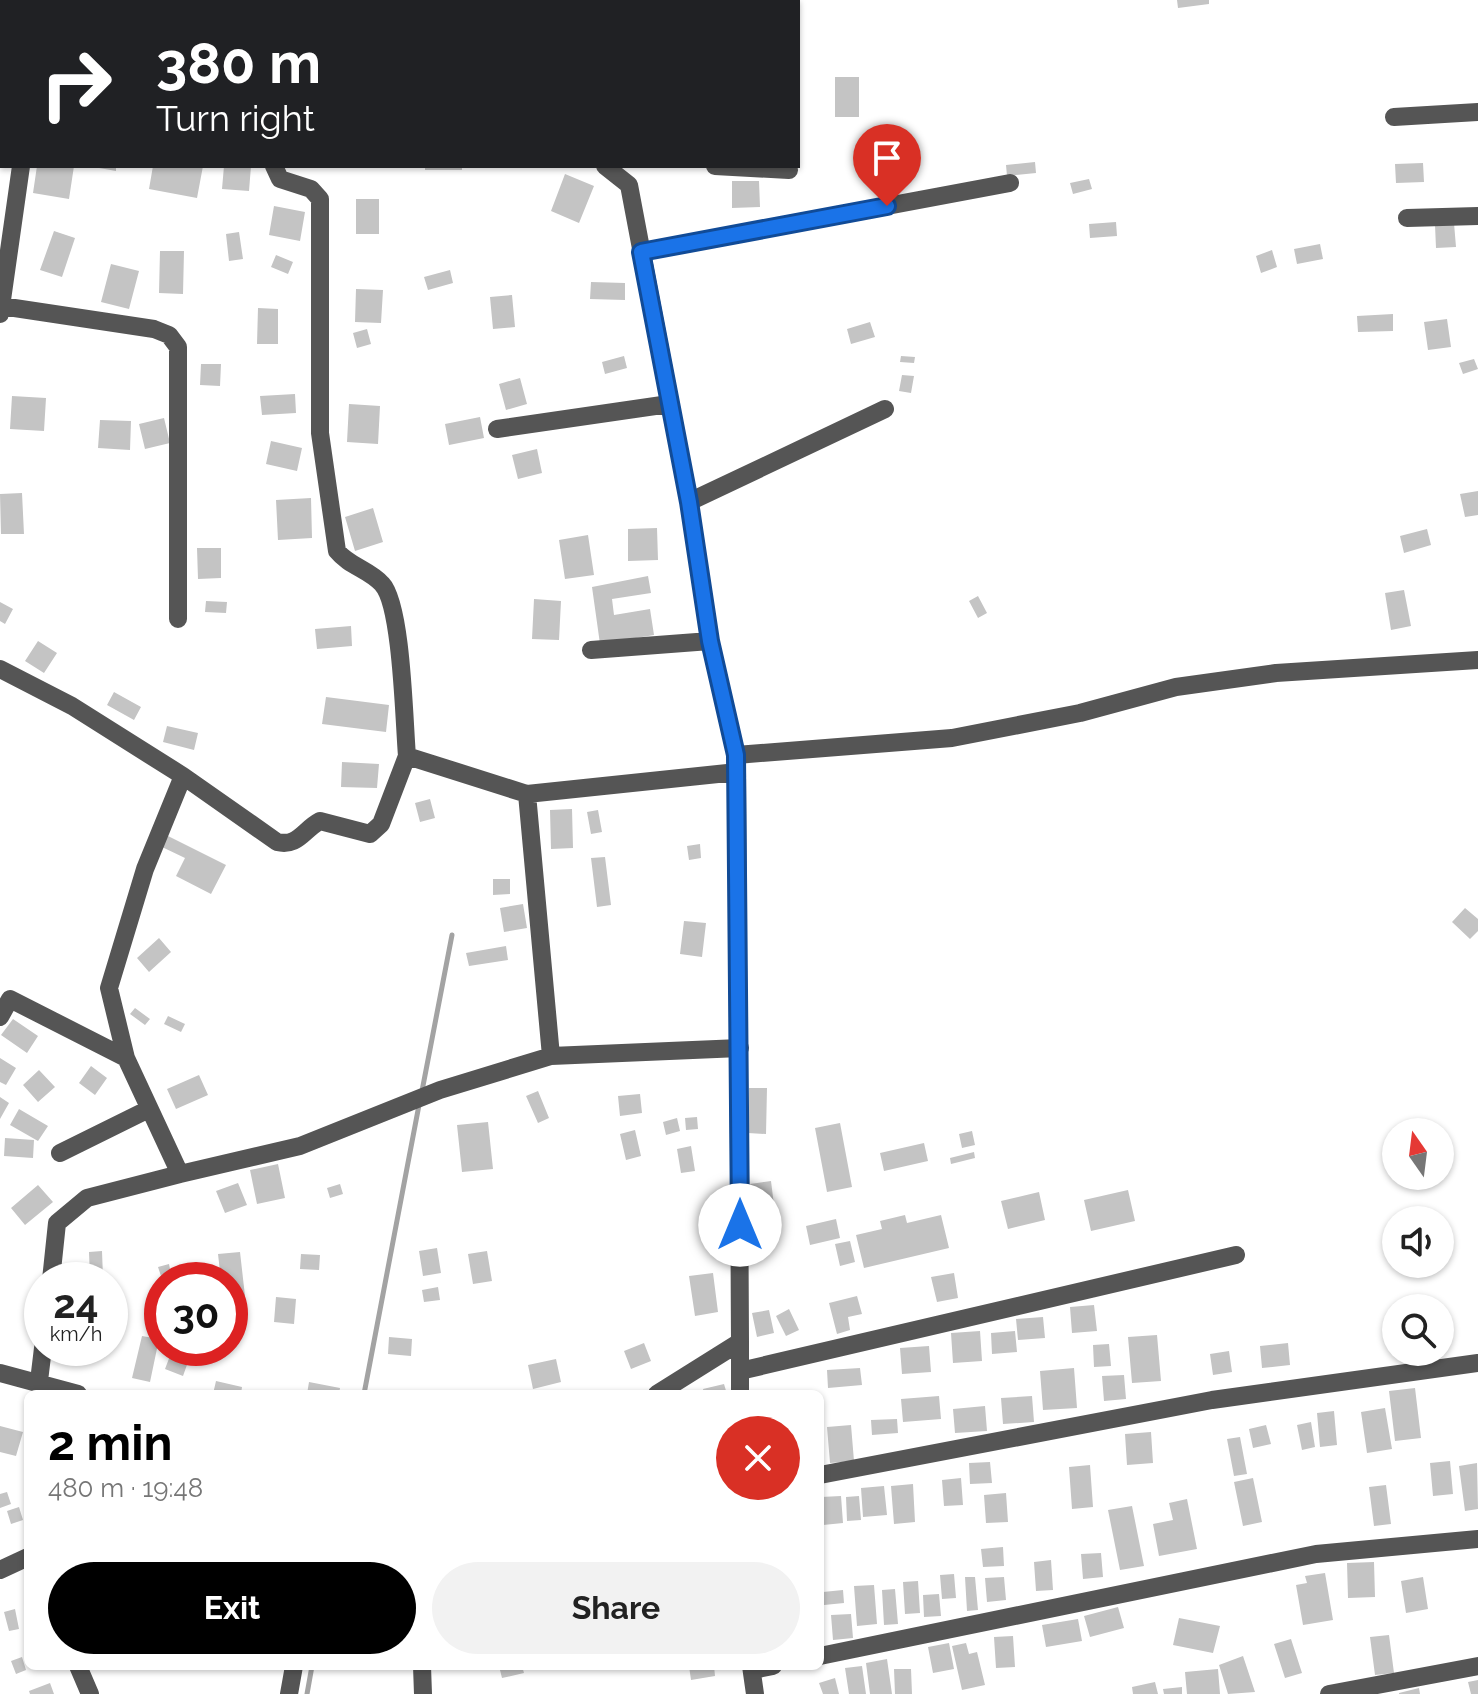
<!DOCTYPE html>
<meta charset="utf-8">
<style>
:root{--surface:#fff;--page:#f2f2f2;--text:#222;--muted:#767676;--accent:#000}
body{margin:0;font-family:Raleway,sans-serif;background:var(--page);color:var(--text);height:100vh;display:flex;flex-direction:column;font-size:30px;white-space:nowrap}
*{box-sizing:border-box;margin:0}
p{font-size:26px;color:var(--muted)}
.icon{flex:none;width:44px;height:44px;fill:none;stroke:currentColor;stroke-width:2;stroke-linecap:round;stroke-linejoin:round}
.map{position:relative;flex:1;overflow:hidden}
.panel{position:absolute;left:24px;top:1390px;width:800px;height:280px;display:flex;flex-direction:column;background:var(--surface);border-radius:12px;box-shadow:0 2px 6px #0004}
.panel>*{flex:none}
.banner{position:absolute;left:0px;top:0px;width:800px;height:168px;box-shadow:0 2px 6px #0004;background:#202124;color:#fff;overflow:hidden}
.needle{width:52px;rotate:346deg}
.tools{position:absolute;left:1382px;top:1118px;display:grid;gap:16px}
.tools a{display:grid;place-items:center;width:72px;height:72px;border-radius:50%;background:var(--surface);box-shadow:0 2px 6px #0004;font-size:40px}
.speed{position:absolute;left:24px;top:1262px;display:flex;gap:16px;font-size:40px;font-weight:700;text-align:center}
.speed>*{display:grid;place-content:center;width:104px;height:104px;border-radius:50%;background:var(--surface);box-shadow:0 2px 6px #0004;line-height:1}
.speed small{font-size:20px;font-weight:400}
.speed .limit{border:12px solid #d22;background:#fff;color:#111}
.pin{position:absolute;display:grid;place-items:center;width:68px;height:68px;color:#fff;margin:-82px -34px;border-radius:50% 50% 50% 0;rotate:-45deg;box-shadow:0 0 8px #0007}
.pin .icon{rotate:45deg}
.me{position:absolute;width:88px;margin:-44px;rotate:0deg;stroke-linejoin:round;filter:drop-shadow(0 0 6px #0008)}
.turn{display:flex;align-items:center;gap:28px;height:168px;padding:0 24px;font-size:36px}
.turn .icon{width:104px;height:104px;stroke-width:2.5}
.turn b{display:block;font-size:56px;line-height:68px}
.round{display:grid;place-items:center;flex:none;width:84px;height:84px;border-radius:42px;background:var(--page)}
.head{display:flex;align-items:center;justify-content:space-between;height:136px;padding:0 24px}
h1{font-size:48px;font-weight:700;line-height:60px;color:var(--accent)}
.button{display:flex;gap:16px;margin-top:auto;padding:16px 24px}
.button a{flex:1;height:92px;border-radius:48px;background:var(--accent);color:#fff;font-size:32px;font-weight:700;line-height:92px;text-align:center}
.button a+a{background:var(--page);color:var(--text)}
.map>svg:first-child{display:block}
.lines{fill:none;stroke-linecap:round;stroke-linejoin:round}
.stream{stroke:#a3a3a3;stroke-width:5}
.building{fill:#c4c4c4}
.minor{stroke:#555;stroke-width:18}
.route-casing{stroke:#114b97;stroke-width:20}
.route{stroke:#1a73e8;stroke-width:14}
</style>
<div class="map">
<svg width="1478" height="1694" viewBox="0 0 1478 1694">
<rect width="100%" height="100%" fill="#fff"/>
<g class="lines">
<path class="stream" d="M422 1091 452 935
M364 1394 419 1105
M307 1694 312 1666"/>
</g>
<path class="building" d="M1177 0H1209V4L1178 8Z
M835 77H859V117H835Z
M1035 162 1036 173 1007 176 1006 165Z
M1423 163 1424 182 1396 183 1395 164Z
M37 166H74L69 199 33 193Z
M88 166H116V171Z
M153 166H203L197 198 149 189Z
M224 166H251L249 191 222 189Z
M425 166H462V170H425Z
M565 174 594 186 579 223 551 211Z
M1089 179 1092 189 1073 194 1070 183Z
M732 181H759L760 207 732 208Z
M356 199H379V234H356Z
M274 206 305 212 300 241 269 235Z
M1116 222 1117 236 1090 238 1089 224Z
M1454 223 1456 247 1436 248 1435 225Z
M54 231 75 238 62 277 40 270Z
M239 232 243 259 229 261 226 234Z
M1320 244 1323 259 1297 264 1294 249Z
M1272 250 1277 267 1261 273 1256 256Z
M160 251H184L183 294 159 293Z
M276 255 293 262 288 274 271 267Z
M111 264 139 271 129 309 101 302Z
M450 270 453 283 428 290 424 277Z
M591 282 625 283V300L590 299Z
M356 289 383 290 381 323 355 322Z
M512 295 515 327 493 329 490 297Z
M258 308 278 309V344H257Z
M1393 314V331L1358 332 1357 316Z
M1447 319 1451 347 1428 350 1424 322Z
M870 322 875 337 851 344 847 329Z
M367 329 371 344 357 348 353 333Z
M624 356 627 368 605 374 602 362Z
M901 356 915 357 914 363 900 362Z
M1474 359 1478 369 1463 374 1459 363Z
M201 364H221L220 386 200 385Z
M902 375 914 376 911 393 899 391Z
M520 378 527 404 506 410 499 384Z
M295 394 296 413 262 415 260 396Z
M12 396 46 398 44 431 10 429Z
M349 404 380 406 378 444 347 442Z
M480 417 484 438 449 445 445 424Z
M164 418 170 443 145 449 139 424Z
M100 420 131 421 130 450 98 448Z
M271 441 302 448 297 471 266 464Z
M537 449 542 473 518 479 512 455Z
M1478 491V515L1465 517 1460 494Z
M22 493 24 534H1L0 494Z
M311 498 312 538 278 540 276 500Z
M373 508 383 542 355 551 345 517Z
M657 528 658 560 628 561V529Z
M1427 529 1431 545 1404 553 1400 536Z
M588 535 594 575 565 579 559 540Z
M197 548H221V578L198 579Z
M648 576 651 593 612 599 614 615 650 609 654 635 600 644 592 587Z
M1404 590 1411 626 1391 630 1385 593Z
M978 596 987 613 978 618 969 601Z
M534 599 561 601 559 640 532 639Z
M206 601 227 602 226 613 205 612Z
M0 602 13 609 5 624 0 621Z
M351 626 352 646 317 649 315 629Z
M38 641 57 653 44 673 25 661Z
M114 692 141 707 134 720 107 705Z
M326 697 389 705 386 732 322 724Z
M167 726 198 733 194 750 163 742Z
M342 762 379 764 377 788 341 787Z
M430 799 435 818 420 822 415 803Z
M572 809 573 848 551 849 550 810Z
M598 810 602 832 591 834 587 812Z
M168 836 226 865 211 894 176 876 185 858 162 847Z
M700 844 701 858 689 860 687 846Z
M605 857 611 905 597 907 591 858Z
M493 879H510V894L493 895Z
M523 904 527 928 504 932 500 908Z
M1465 908 1478 919V931L1470 939 1452 922Z
M684 921 706 923 702 957 680 954Z
M159 938 171 952 149 972 137 958Z
M506 946 508 960 469 966 466 953Z
M135 1008 150 1019 145 1025 130 1014Z
M168 1016 185 1024 181 1032 164 1024Z
M13 1019 38 1036 27 1053 1 1035Z
M0 1058 16 1068 6 1085 0 1082Z
M91 1066 107 1078 95 1095 79 1083Z
M39 1070 55 1087 38 1102 23 1085Z
M199 1075 208 1095 176 1109 167 1089Z
M749 1088H767L766 1134 748 1133Z
M538 1091 549 1118 538 1123 526 1096Z
M640 1094 642 1113 620 1116 618 1096Z
M0 1097 9 1103 0 1119Z
M19 1109 48 1126 38 1141 10 1125Z
M697 1117 698 1129 686 1130 685 1118Z
M677 1118 680 1131 666 1135 663 1122Z
M488 1122 493 1169 462 1172 457 1125Z
M840 1123 852 1187 827 1192 815 1128Z
M635 1130 641 1156 626 1160 620 1134Z
M972 1131 975 1145 962 1148 959 1134Z
M5 1138 34 1140 33 1158 4 1156Z
M924 1143 928 1161 884 1171 880 1153Z
M691 1146 695 1171 681 1173 677 1149Z
M974 1152 975 1158 951 1164 950 1158Z
M278 1164 285 1198 257 1204 250 1170Z
M771 1181 776 1221 754 1224 750 1184Z
M238 1183 247 1205 225 1213 216 1191Z
M340 1184 343 1194 330 1198 327 1188Z
M38 1185 53 1202 25 1225 11 1208Z
M1128 1190 1135 1221 1091 1231 1084 1200Z
M1039 1192 1045 1220 1008 1229 1001 1201Z
M905 1215 907 1223 941 1215 949 1248 864 1268 856 1235 882 1229 880 1221Z
M836 1219 840 1238 810 1245 806 1226Z
M850 1241 855 1262 840 1266 835 1244Z
M437 1248 441 1273 423 1276 419 1251Z
M102 1251 103 1277 90 1278 89 1252Z
M487 1251 492 1281 473 1284 468 1254Z
M240 1252 245 1296 230 1298V1280H221L218 1254Z
M301 1254 320 1255 319 1270 300 1269Z
M169 1264 171 1274 161 1276 158 1267Z
M713 1273 718 1312 695 1316 689 1276Z
M954 1273 958 1298 937 1302 931 1277Z
M438 1287 440 1300 424 1302 422 1290Z
M857 1296 862 1314 848 1317 850 1330 837 1334 829 1303Z
M276 1297 296 1299 294 1324 274 1322Z
M1094 1305 1097 1331 1072 1333 1070 1307Z
M789 1309 799 1330 786 1336 776 1316Z
M769 1310 774 1333 757 1337 752 1313Z
M1043 1317 1045 1338 1018 1340 1016 1319Z
M980 1331 982 1361 953 1363 951 1333Z
M1015 1331 1017 1352 992 1354 991 1333Z
M1157 1335 1161 1381 1132 1383 1128 1337Z
M142 1336 159 1339 150 1382 132 1378Z
M389 1337 412 1339 411 1356 388 1354Z
M644 1343 651 1361 631 1369 624 1351Z
M1288 1343 1290 1365 1262 1368 1260 1346Z
M1109 1344 1111 1366 1094 1367 1093 1345Z
M929 1346 931 1372 902 1374 900 1348Z
M86 1348H109L104 1358Z
M173 1348H193L183 1376 165 1369Z
M1229 1351 1232 1372 1213 1375 1210 1354Z
M556 1359 561 1382 533 1389 528 1365Z
M860 1368 862 1385 828 1388 827 1370Z
M1074 1368 1077 1408 1043 1410 1040 1371Z
M1124 1375 1126 1399 1104 1401 1102 1376Z
M216 1381 242 1387 241 1394H213Z
M309 1382 340 1388 339 1394H307Z
M724 1384 727 1394H704L703 1389Z
M1415 1388 1421 1438 1395 1441 1389 1391Z
M939 1396 941 1419 903 1422 901 1399Z
M1032 1396 1034 1422 1003 1424 1001 1398Z
M985 1406 987 1431 955 1433 953 1409Z
M1385 1408 1392 1449 1367 1453 1361 1412Z
M1334 1411 1337 1445 1320 1447 1317 1413Z
M897 1419 898 1433 872 1435 871 1420Z
M1311 1422 1315 1447 1302 1450 1297 1425Z
M851 1425 854 1461 830 1463 827 1427Z
M1266 1425 1271 1444 1253 1448 1249 1429Z
M0 1426 23 1432 16 1456 0 1452Z
M1151 1432 1153 1463 1127 1465 1125 1434Z
M1240 1437 1247 1474 1234 1476 1227 1439Z
M1450 1461 1453 1494 1433 1496 1430 1463Z
M990 1462 992 1483 970 1484 969 1463Z
M1477 1463 1478 1509 1465 1511 1459 1466Z
M1090 1465 1093 1507 1072 1509 1069 1467Z
M961 1478 963 1505 944 1506 942 1480Z
M1253 1478 1262 1522 1243 1526 1234 1482Z
M913 1484 915 1522 894 1524 891 1486Z
M1386 1485 1391 1524 1374 1526 1369 1487Z
M884 1486 887 1515 863 1517 861 1488Z
M7 1492 11 1504 0 1508V1494Z
M1006 1493 1008 1522 986 1523 984 1495Z
M841 1496 843 1523 823 1525 821 1497Z
M859 1496 861 1520 847 1521 846 1497Z
M1187 1499 1197 1549 1159 1556 1153 1524 1173 1520 1169 1503Z
M1132 1506 1144 1566 1120 1570 1108 1510Z
M19 1507 23 1520 11 1524 7 1511Z
M1003 1547 1004 1566 983 1567 981 1549Z
M1101 1553 1103 1577 1083 1579 1081 1554Z
M1051 1560 1053 1590 1036 1591 1034 1562Z
M1374 1562 1375 1597 1348 1598 1347 1563Z
M1325 1573 1333 1620 1303 1625 1296 1585 1307 1583 1305 1576Z
M954 1574 956 1598 942 1599 940 1575Z
M965 1577H975L978 1610 967 1611Z
M1004 1577 1006 1600 987 1602 985 1578Z
M1423 1577 1428 1609 1406 1613 1401 1581Z
M918 1581 920 1613 905 1614 903 1582Z
M874 1585 877 1624 857 1626 854 1586Z
M895 1589 898 1624 884 1625 882 1590Z
M843 1590 844 1603 824 1605 823 1592Z
M939 1594 941 1616 924 1617 923 1595Z
M1118 1607 1124 1628 1090 1637 1084 1616Z
M15 1609 19 1629 9 1631 4 1612Z
M851 1614 853 1638 833 1640 831 1615Z
M1179 1618 1220 1626 1213 1653 1173 1645Z
M1078 1619 1082 1641 1046 1647 1042 1625Z
M1389 1635 1394 1673 1375 1675 1370 1637Z
M1013 1636 1015 1667 996 1668 994 1637Z
M1291 1639 1302 1673 1285 1678 1274 1644Z
M949 1643 954 1669 933 1673 928 1647Z
M966 1643 969 1654 977 1652 985 1685 962 1690 952 1646Z
M1243 1656 1255 1692 1228 1694 1219 1665Z
M22 1657 26 1670 16 1674 11 1661Z
M887 1659 892 1694H870L866 1663Z
M499 1666H522L524 1673 502 1678Z
M689 1666H714L715 1676 691 1680Z
M862 1666 866 1694H849L845 1668Z
M894 1669H911L912 1694H895Z
M1218 1669 1220 1694H1187L1185 1672Z
M835 1678 839 1694H823L819 1683Z
M1478 1680V1694H1471L1468 1682Z
M1155 1682 1158 1694H1133L1132 1687Z
M50 1683 54 1694H30L29 1691Z
M1182 1687V1694H1164L1163 1689Z
M1419 1688 1420 1694H1399V1693Z"/>
<g class="lines">
<path class="minor" d="M143 0 148 2
M468 0 469 2
M0 116H2
M1394 117 1478 112
M274 166 280 179 311 189 320 199V433L337 551C349 566 370 570 382 584 402 605 404 722 407 756L527 794 737 772
M605 166 629 185 689 502 710 641 736 755 737 772 740 1342 657 1394
M715 166 789 170
M1407 218 1478 216
M641 252 1010 183
M1 306 154 329 169 335 178 347V619
M0 314 21 166
M497 429 669 404
M689 502 885 409
M591 650 710 641
M0 669 72 706 183 776 277 842C298 847 303 830 320 821L370 834 381 824 407 756
M736 755 952 738 1080 713 1176 687 1276 673 1478 660
M183 776 145 869 109 988 126 1058 180 1174 300 1146 440 1090 551 1056 740 1048
M527 794 551 1056
M0 1017 10 999 126 1058
M60 1153 149 1109
M51 1280 57 1223 87 1198 180 1174
M740 1342V1394
M740 1371 1236 1255
M0 1373 78 1394
M39 1381 43 1348
M820 1475 1212 1400 1478 1363
M0 1570 28 1557
M820 1656 1316 1554 1478 1539
M78 1666 90 1694
M422 1666 423 1694
M751 1666 755 1694
M752 1670 773 1666
M289 1694 294 1666
M1329 1694 1478 1666"/>
</g>
<g class="lines">
<g class="route-casing">
<path id="route" d="M740 1225 736 755 710 641 689 502 641 252 887 206"/>
</g>
<use href="#route" class="route"/>
</g>
</svg>
<div class="tools">
<a><svg class="needle" viewBox="-14 -14 28 28"><path d="M0-13l5 13h-10z" fill="#e53935"/><path d="M0 13l5-13h-10z" fill="#767676"/></svg></a>
<a><svg class="icon" aria-label="sound" viewBox="0 0 24 24"><path d="M4 9h4l5-4v14l-5-4H4zM17 9q2 3 0 6"/></svg></a>
<a><svg class="icon" aria-label="search" viewBox="0 0 24 24"><circle cx="10" cy="10" r="6"/><path d="M15 15l6 6"/></svg></a>
</div>
<div class="speed"><div>24<small>km/h</small></div><div class="limit">30</div></div>
<div class="pin" style="left:887px;top:206px;background:#d93025"><svg class="icon" aria-label="arrive" viewBox="0 0 24 24"><path d="M6 21V4h12l-3 4 3 4H6"/></svg></div>
<svg class="me" style="left:740px;top:1225px" viewBox="-20 -20 40 40"><circle r="19" fill="#fff"/><path d="M0-13L10 11 0 6-10 11z" fill="#1a73e8"/></svg>
<div class="banner">
<div class="turn"><svg class="icon" aria-label="right" viewBox="0 0 24 24"><path d="M7 20v-9h11M14 6l5 5-5 5"/></svg><div><b>380 m</b>Turn right</div></div>
</div>
<section class="panel">
<div class="head"><div><h1>2 min</h1><p>480 m · 19:48</p></div><a class="round" style="background:#d93025;color:#fff"><svg class="icon" aria-label="close" viewBox="0 0 24 24"><path d="M6 6l12 12M18 6L6 18"/></svg></a></div>
<div class="button"><a>Exit</a><a>Share</a></div>
</section>
</div>
